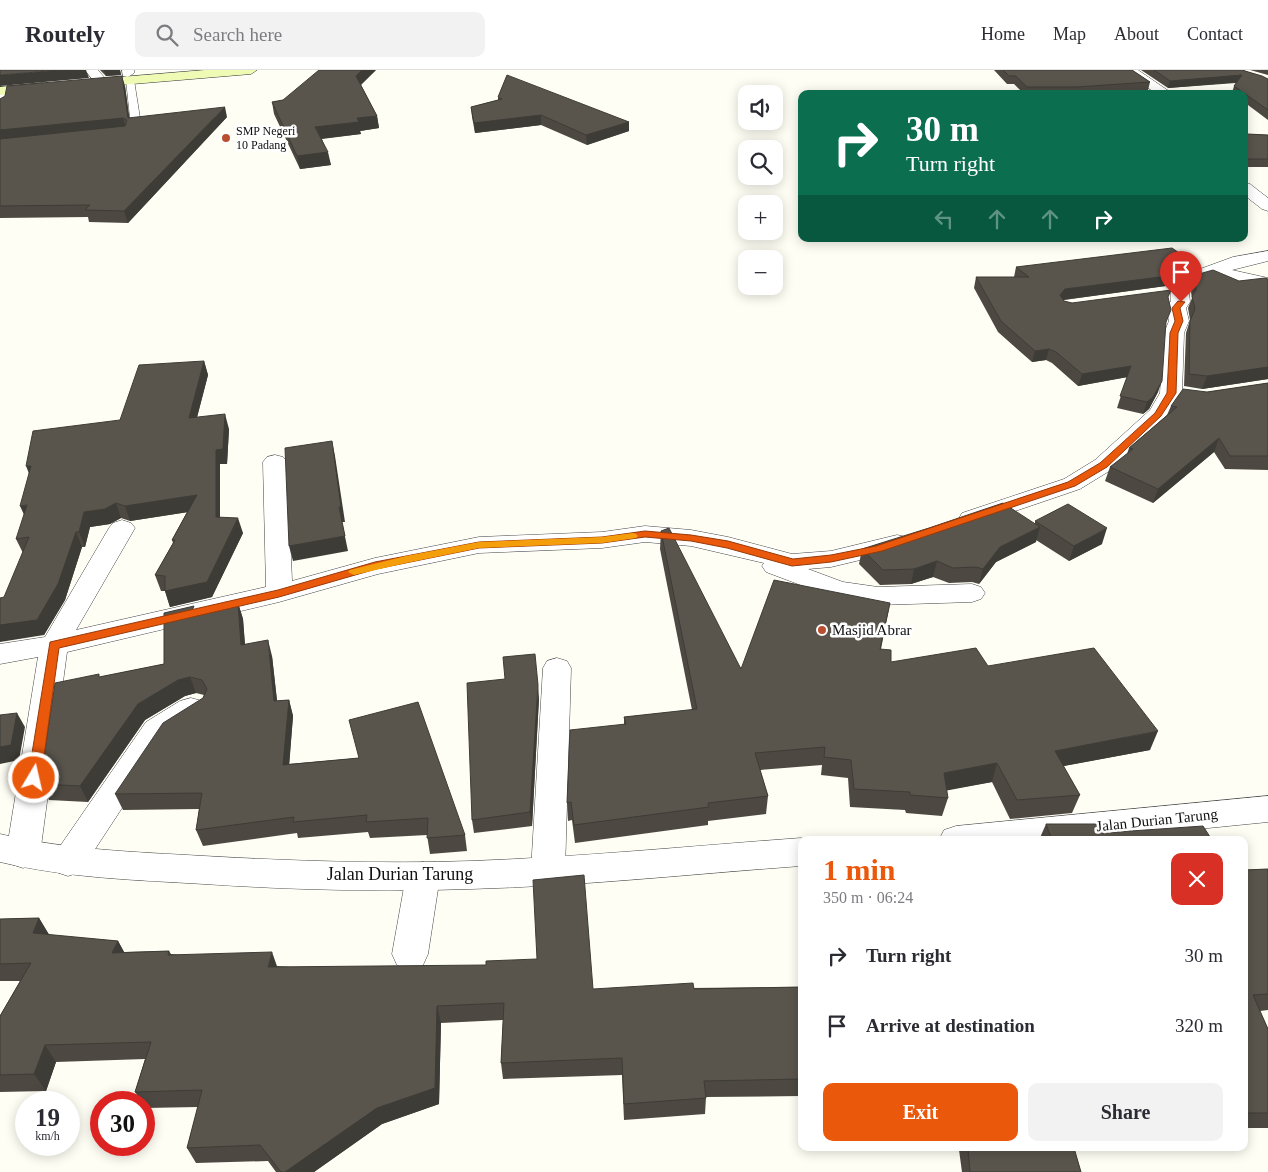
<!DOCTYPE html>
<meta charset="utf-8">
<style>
:root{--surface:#fff;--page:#f2f2f3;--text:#2b2b33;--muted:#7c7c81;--line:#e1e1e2;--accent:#ea580c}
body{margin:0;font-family:"Times New Roman",serif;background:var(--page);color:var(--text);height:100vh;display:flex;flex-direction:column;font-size:19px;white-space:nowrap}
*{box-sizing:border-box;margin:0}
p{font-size:16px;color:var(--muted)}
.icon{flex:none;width:28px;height:28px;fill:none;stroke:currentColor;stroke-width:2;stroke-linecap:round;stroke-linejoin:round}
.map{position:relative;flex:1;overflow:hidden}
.details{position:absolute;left:798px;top:766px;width:450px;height:315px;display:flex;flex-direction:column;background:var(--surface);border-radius:10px;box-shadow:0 2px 12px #0003}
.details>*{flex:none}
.banner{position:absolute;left:798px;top:20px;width:450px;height:152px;border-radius:10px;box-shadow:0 2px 12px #0003;background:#0b6e4f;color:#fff;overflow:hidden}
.tools{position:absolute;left:738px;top:15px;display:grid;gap:10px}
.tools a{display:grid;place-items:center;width:45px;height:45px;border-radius:10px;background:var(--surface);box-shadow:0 2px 12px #0003;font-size:25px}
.speed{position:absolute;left:15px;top:1021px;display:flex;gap:10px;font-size:25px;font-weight:700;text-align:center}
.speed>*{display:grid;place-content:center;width:65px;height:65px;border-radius:50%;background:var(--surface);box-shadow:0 2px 12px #0003;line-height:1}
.speed small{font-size:12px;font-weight:400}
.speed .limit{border:8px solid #d22;background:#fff;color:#111}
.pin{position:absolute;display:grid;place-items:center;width:42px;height:42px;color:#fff;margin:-51px -21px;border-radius:50% 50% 50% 0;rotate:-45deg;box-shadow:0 0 5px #0007}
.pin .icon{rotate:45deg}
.me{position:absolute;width:55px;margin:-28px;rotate:9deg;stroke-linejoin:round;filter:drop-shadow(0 0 4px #0008)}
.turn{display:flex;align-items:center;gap:18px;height:105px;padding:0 25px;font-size:22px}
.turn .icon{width:65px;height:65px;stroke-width:2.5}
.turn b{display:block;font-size:35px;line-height:42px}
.lanes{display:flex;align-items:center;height:48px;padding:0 25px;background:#0003;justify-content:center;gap:25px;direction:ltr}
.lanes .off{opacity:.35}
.round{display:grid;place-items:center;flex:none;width:52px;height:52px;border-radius:10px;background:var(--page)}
.head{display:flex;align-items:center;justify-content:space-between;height:85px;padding:0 25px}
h1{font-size:30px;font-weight:600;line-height:38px;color:var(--accent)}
.cta{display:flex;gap:10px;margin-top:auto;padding:10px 25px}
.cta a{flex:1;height:58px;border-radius:10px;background:var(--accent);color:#fff;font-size:20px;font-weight:600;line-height:58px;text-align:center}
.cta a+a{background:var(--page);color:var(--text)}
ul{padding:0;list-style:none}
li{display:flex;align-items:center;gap:15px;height:70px;padding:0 25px}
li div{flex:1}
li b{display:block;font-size:19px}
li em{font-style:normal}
header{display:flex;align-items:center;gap:30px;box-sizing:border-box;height:70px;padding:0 25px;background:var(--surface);border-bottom:1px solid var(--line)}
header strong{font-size:24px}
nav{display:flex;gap:28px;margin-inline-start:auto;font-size:18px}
.search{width:350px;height:45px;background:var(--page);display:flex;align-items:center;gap:12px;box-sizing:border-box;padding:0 18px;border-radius:10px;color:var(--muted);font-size:19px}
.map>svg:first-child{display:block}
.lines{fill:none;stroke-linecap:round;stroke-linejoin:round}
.service-casing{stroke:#434343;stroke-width:1}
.minor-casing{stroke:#434343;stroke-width:1}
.tertiary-casing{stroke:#434343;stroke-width:1}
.secondary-casing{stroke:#323232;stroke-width:1}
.service{fill:#fff;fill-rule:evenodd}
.minor{fill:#fff;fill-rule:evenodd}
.tertiary{fill:#fff;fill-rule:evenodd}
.secondary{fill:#effab4;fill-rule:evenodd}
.wall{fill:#4d4942}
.shaded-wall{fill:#3e3c36}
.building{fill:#59554d;stroke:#3e3c36}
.route{fill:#ea580c;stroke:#983908}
.slow{fill:#f59e0b}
.poi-dot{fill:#b94e30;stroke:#fff;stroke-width:2}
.labels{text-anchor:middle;stroke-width:5;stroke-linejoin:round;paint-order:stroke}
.far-poi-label{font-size:12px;fill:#101010;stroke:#fff;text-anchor:start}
.poi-label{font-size:15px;fill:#101010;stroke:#fff;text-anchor:start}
.street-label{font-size:15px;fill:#101010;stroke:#fff}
.near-street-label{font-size:18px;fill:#101010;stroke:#fff}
</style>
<header>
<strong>Routely</strong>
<div class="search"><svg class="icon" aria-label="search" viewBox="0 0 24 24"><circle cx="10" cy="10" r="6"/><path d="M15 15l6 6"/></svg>Search here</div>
<nav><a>Home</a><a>Map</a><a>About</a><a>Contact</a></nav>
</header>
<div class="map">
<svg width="1268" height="1102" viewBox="0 0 1268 1102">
<rect width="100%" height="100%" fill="#fefef5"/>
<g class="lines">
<g class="service-casing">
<path id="service" d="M130 7 134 10 140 48 135 51 130 48 126 10Z"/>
</g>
<g class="minor-casing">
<path id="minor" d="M85 0H98L104 7 103 10H93Z
M122 0H134V3L128 7 123 6Z
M1123 0H1138L1173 24H1157Z
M2 17 9 21 7 36 0 40V18Z
M1244 112 1250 114 1268 128V141L1262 139 1244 125Z
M1268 181V191L1232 200 1268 208V220L1214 206 1194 214 1189 222 1190 232 1186 238 1189 251 1184 263 1182 323 1166 349 1111 400 1080 419 980 453 971 455 962 453 959 448 962 443 1064 409 1095 390 1150 340 1160 323 1164 263 1169 251 1166 238 1171 231V222L1181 206 1233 187Z
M275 385 283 387 287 392 292 511 375 488 479 467 602 462 645 456 691 460 728 467 792 484 831 481 897 465 906 467 910 473 906 479 831 497 808 499 843 512 878 517 972 514 981 517 985 523 981 529 972 532 878 535 830 526 766 502 762 496 764 493 691 476 645 472 602 478 479 483 378 504 279 532 67 582 40 784 35 794 23 798 11 794 6 784 38 587 0 594V574L45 567 109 458 113 453 122 450 131 453 135 458 76 560 266 517 263 392 267 387Z
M557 588 567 591 571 598 565 801 560 811 548 815 536 811 531 801 543 598 547 591Z
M191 628 202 631 206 639 202 647 168 668 80 802 68 806 56 802 51 792 56 782 146 652 180 631Z
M423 792 435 796 440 806 428 884 423 895 410 900 397 895 392 884 406 806 411 796Z"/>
</g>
<g class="tertiary-casing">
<path id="tertiary" d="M1268 726V752L1089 770H939L944 760 956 756Z
M0 764C67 780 136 782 204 786 293 791 382 794 471 791 581 787 691 776 801 768L806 770H801V796C691 804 581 816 471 819 382 822 293 820 204 814 136 810 67 808 0 792Z"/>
</g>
<g class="secondary-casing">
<path id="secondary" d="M205 0H257L251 4 85 18 78 14 85 10Z
M43 13 50 17 48 20 0 25V17Z"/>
</g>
<use href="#service" class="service"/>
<use href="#minor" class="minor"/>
<use href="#tertiary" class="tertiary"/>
<use href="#secondary" class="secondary"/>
</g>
<path class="wall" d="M100 0H120L121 5 106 6Z
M376 0 361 15 377 46 379 58 360 61 361 64 322 69 331 95 300 99 274 44 272 32 283 30Z
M994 0H1132L1150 12 1148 20 1090 24H1024L1014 14H1007Z
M1141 0H1243L1268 9V50L1244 32V24L1232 23 1234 16 1236 13 1168 18Z
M1250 0H1268V5Z
M125 16 129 48 227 47 128 153 89 152 88 147 0 148V29Z
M498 27 629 52V61L587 75 541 55 475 63 472 47 471 37 498 30Z
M1244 61 1247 64 1268 65V97H1244Z
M1016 197 1187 202 1179 205 1173 215 1064 230V231L1072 233 1168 229 1158 322 1149 339 1143 344 1117 338 1127 307 1078 316 1052 293 1046 290 1032 292 998 262 974 218 976 207H1014Z
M1268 209V309L1202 319 1184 316 1186 263 1190 250 1188 238 1192 228 1191 222 1195 210 1239 211Z
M204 291 208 305 197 347 229 359 227 394H220V447L243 463 212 527 170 537 165 521H161L155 505 173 473 172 470 187 442 130 451 121 448 110 454 90 457 85 477H82L65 530 44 565 23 483 16 469 120 350Z
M1268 313V400L1225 399 1214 382 1153 433 1105 411 1110 397 1127 384 1129 378 1167 345 1171 336 1207 322Z
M1035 451 1102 474 1069 491 1036 470V472L996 492 979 514 972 512 949 513 933 507 911 514 880 515 859 494 862 479 1035 454Z
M661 461 741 599 890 533 881 579 891 592 988 596 1150 680 1063 696 1080 725 1072 743 1010 749 992 712 946 720 948 728 942 746 906 743 905 740 850 737 848 708 821 705 822 695 760 700 768 726 766 744 708 751V755L575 773 572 750 568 751 567 733 624 654V647L692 640 660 479Z
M238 533 243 549 245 574 272 586 277 631 289 630 293 646 289 694 359 688 465 765 467 781 430 784 427 765 370 768 368 762 298 768 297 763 203 776 196 760 199 739 123 740 115 724 203 628 204 625 196 623 185 626 145 650 88 732 49 730 40 714 100 607 164 594 196 541Z
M539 628 532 756 474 763 472 750Z
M1046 754 1102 763 1212 770H1039Z
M1268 799V940L1260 941 1268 959V1058H1244V800Z
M39 848 49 865 118 871 124 882 169 881 171 884 277 896 593 919 801 917V1026L706 1027 705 1044 624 1050 622 1005 503 1009 501 993 503 950 441 953 439 1034 382 1054 314 1102H276L268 1091 196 1093 187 1078 198 1037 145 1038 144 1036V1032H142L135 1022 145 989 56 992 46 1021 0 1022V946L20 911H0V849Z
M922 1078H1074L1081 1102H962L959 1080H922Z"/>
<path class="shaded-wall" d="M61 0H86L89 8 0 16V5Z
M104 0H120L121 5 106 6Z
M362 0H376L358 17 356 6Z
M1242 5 1240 12 1168 18 1170 11Z
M122 6 125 16 131 59 128 48Z
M225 37 227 47 128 153 124 141Z
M541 45V55L475 63 474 53Z
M377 46 379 58 360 61 361 64 318 69 315 57 357 48Z
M123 48 126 58 0 71V60Z
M629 52V61L587 75 586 65Z
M328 82 331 95 300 99 297 86Z
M1191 191 1187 202 1179 205 1173 215 1062 230 1060 225 1065 219Z
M1049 279 1046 290 1032 292 1035 281Z
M204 291 208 305 193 363 189 348Z
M1131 296 1128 307 1078 316 1082 304Z
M1268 297V309L1202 319 1207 306Z
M1162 311 1158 322 1149 339 1143 344 1147 332Z
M225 344 229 359 227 394H220V462L216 447V380Z
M1219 368 1214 382 1153 433 1158 419Z
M332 371 335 386 345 452H342L348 481 293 491 289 476 339 437Z
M26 396H31L32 411Z
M197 425 202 440 130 451 125 436Z
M116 433 121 448 110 454 90 457 85 477 79 462 84 442Z
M27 435V451L20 436Z
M238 448 243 463 212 527 170 537 165 521Z
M1040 457 1036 472 996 492 979 514 983 499 1000 477Z
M1107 458 1102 474 1069 491 1074 476Z
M76 462 82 477 65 530 44 565 0 572V555Z
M937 491 933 507 911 514 914 499Z
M238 533 243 549 246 591 241 575Z
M268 570 272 586 279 648 274 631Z
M190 607 196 623 185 626 145 650 88 732 80 716 138 634 178 610Z
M538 615 539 628 532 756 530 742Z
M289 630 293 646 288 711 283 695Z
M17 643 25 657 19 690 0 694V677Z
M1158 661 1150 680 1048 699 1055 681Z
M997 693 992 712 939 722 944 703Z
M39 848 50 866 33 863Z
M118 871 128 889 112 883Z
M272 882 278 899 268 897Z
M437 936 441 953 439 1034 382 1054 314 1102H285Z
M45 975 56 992 46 1021 34 1004Z"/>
<path class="building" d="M0 0H61L0 5Z
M319 0H362L356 6 377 46 357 48 359 52 315 57 328 82 297 86 272 32 283 30Z
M1003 0H1132L1150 12 1077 17H1027L1016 6H1009Z
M1154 0H1243L1245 1 1262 6 1268 9V40L1234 16 1242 5 1170 11Z
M507 5 629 52 586 65 541 45 474 53 471 37 502 29 498 27Z
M122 6 128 48 225 37 124 141 85 140 90 135 0 136V69L125 56 127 50 123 48 0 60V29L5 26 7 16Z
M1244 61H1245L1247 64 1268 65V89H1244Z
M1172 178 1191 191 1183 194 1176 205 1065 219 1060 225 1064 231 1072 233 1171 220 1168 227 1171 240 1166 252 1162 311 1153 327 1147 332 1120 326 1131 296 1082 304 1056 282 1049 279 1035 281 1001 251 976 207H1029L1016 197Z
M1213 200 1239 211 1265 208 1268 209V297L1207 306 1189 304 1190 251 1195 239 1192 226 1196 220 1195 210 1199 204Z
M204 291 189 348 225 344 223 379 216 380V447L238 448 207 512 165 521V506L155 505 175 470H172L197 425 125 436 116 433 105 439 84 442 79 462H76L58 514 37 550 0 555V528L4 527 29 467 16 469 27 435 20 436 31 396H26L33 361 120 350 139 295Z
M1268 313V386H1230L1219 368 1158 419 1110 397 1133 379 1129 378 1177 337 1171 336 1183 319 1207 322Z
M332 371 341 437H339L345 466 289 476 285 378Z
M1003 433 1040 457 1000 477 983 499 976 497 953 498 937 491 914 499 883 500 862 479 929 458Z
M1068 434 1107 458 1074 476 1035 451Z
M669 458 741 599 774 510 890 533 880 579 891 580V592L976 578 988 596 1094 578 1158 661 1055 681 1080 725 1017 730 997 693 944 703 948 728 910 725V722L854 719 851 690 824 687 825 677 755 683 768 726 708 733 709 737 574 755 571 732 567 733 570 660 626 654 624 647 697 639 661 461Z
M238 533 241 575 268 570 274 631 289 630 283 695 359 688 349 650 418 632 465 765 427 768 428 748 366 752 367 745 293 752 294 747 196 760 202 723 115 724 163 653 203 628 207 619 202 610 190 607 178 610 138 634 80 716 40 714 55 613 99 604V607L164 594V543L194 536 192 541Z
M535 584 538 615 530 742 472 750 467 613 505 609 503 587Z
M17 643 11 675 0 677V645Z
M1046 754H1096L1102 763 1203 756 1212 770H1052Z
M1268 799V924L1253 925 1268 959V1043H1244V800Z
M584 805 593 919 693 913 694 919 801 917V1009L704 1011 706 1028 624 1034 622 988 501 993 504 933 437 936 435 1018 377 1038 285 1102H281L260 1075 187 1078 202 1020 135 1022 151 972 45 975 34 1004 0 1005V946L31 893 0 894V849L39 848 33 863 118 871 112 883 169 881 168 885 272 882 268 897 486 895V891L537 889 533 810Z
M968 1078H1074L1081 1102H970Z"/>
<path class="route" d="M1178 231 1185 232 1180 238 1183 251 1178 263 1176 323 1161 346 1107 397 1075 416 882 481 831 492 792 496 727 478 691 471 645 467 602 473 479 478 376 499 279 527 59 578 41 708 39 712H29L28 708 50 572 278 520 375 492 479 472 602 467 645 461 691 465 728 471 793 489 831 485 876 476 1068 412 1100 393 1155 343 1167 323 1170 263 1175 251 1172 238Z"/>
<path class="slow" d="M633 463 636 464 638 466 636 468 602 473 479 478 406 493 354 505 348 502 350 500 406 486 479 472 602 467Z"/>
<g class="poi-dot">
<circle cx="226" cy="68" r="5"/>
<circle cx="822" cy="560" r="5"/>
</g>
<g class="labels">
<g class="far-poi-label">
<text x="236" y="65">SMP Negeri<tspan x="236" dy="14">10 Padang</tspan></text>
</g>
<g class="poi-label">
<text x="832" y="565">Masjid Abrar</text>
</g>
<g class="street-label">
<text transform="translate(1157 750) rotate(-6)" y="5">Jalan Durian Tarung</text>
</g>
<g class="near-street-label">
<text x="400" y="810">Jalan Durian Tarung</text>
</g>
</g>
</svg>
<div class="tools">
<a><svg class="icon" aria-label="sound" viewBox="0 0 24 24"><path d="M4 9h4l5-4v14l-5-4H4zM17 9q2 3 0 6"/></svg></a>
<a><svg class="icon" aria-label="search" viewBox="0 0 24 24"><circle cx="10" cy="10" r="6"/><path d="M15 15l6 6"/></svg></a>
<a>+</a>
<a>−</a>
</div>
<div class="speed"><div>19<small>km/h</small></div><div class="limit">30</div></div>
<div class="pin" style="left:1181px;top:232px;background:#d93025"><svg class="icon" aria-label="arrive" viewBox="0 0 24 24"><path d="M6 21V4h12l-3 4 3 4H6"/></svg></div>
<svg class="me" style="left:34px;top:708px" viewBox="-20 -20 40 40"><circle r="17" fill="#ea580c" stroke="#fff" stroke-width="3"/><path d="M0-11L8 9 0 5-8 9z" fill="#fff"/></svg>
<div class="banner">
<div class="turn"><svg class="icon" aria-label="right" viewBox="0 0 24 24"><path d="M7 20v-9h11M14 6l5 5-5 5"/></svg><div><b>30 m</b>Turn right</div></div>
<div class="lanes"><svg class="icon off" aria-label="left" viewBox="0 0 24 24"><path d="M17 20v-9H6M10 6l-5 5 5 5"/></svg><svg class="icon off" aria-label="ahead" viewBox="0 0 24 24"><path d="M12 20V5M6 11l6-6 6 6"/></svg><svg class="icon off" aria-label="ahead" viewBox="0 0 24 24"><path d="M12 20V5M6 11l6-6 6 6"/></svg><svg class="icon" aria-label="right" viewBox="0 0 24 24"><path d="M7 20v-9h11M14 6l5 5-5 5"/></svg></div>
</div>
<section class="details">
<div class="head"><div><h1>1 min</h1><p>350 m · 06:24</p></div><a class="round" style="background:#d93025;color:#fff"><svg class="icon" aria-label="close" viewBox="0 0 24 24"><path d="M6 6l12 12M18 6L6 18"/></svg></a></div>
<ul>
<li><svg class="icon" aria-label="right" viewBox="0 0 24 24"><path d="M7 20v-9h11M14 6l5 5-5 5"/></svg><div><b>Turn right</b></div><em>30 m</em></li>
<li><svg class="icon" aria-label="arrive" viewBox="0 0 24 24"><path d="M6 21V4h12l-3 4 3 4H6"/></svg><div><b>Arrive at destination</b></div><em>320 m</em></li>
</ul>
<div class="cta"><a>Exit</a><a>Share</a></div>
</section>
</div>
